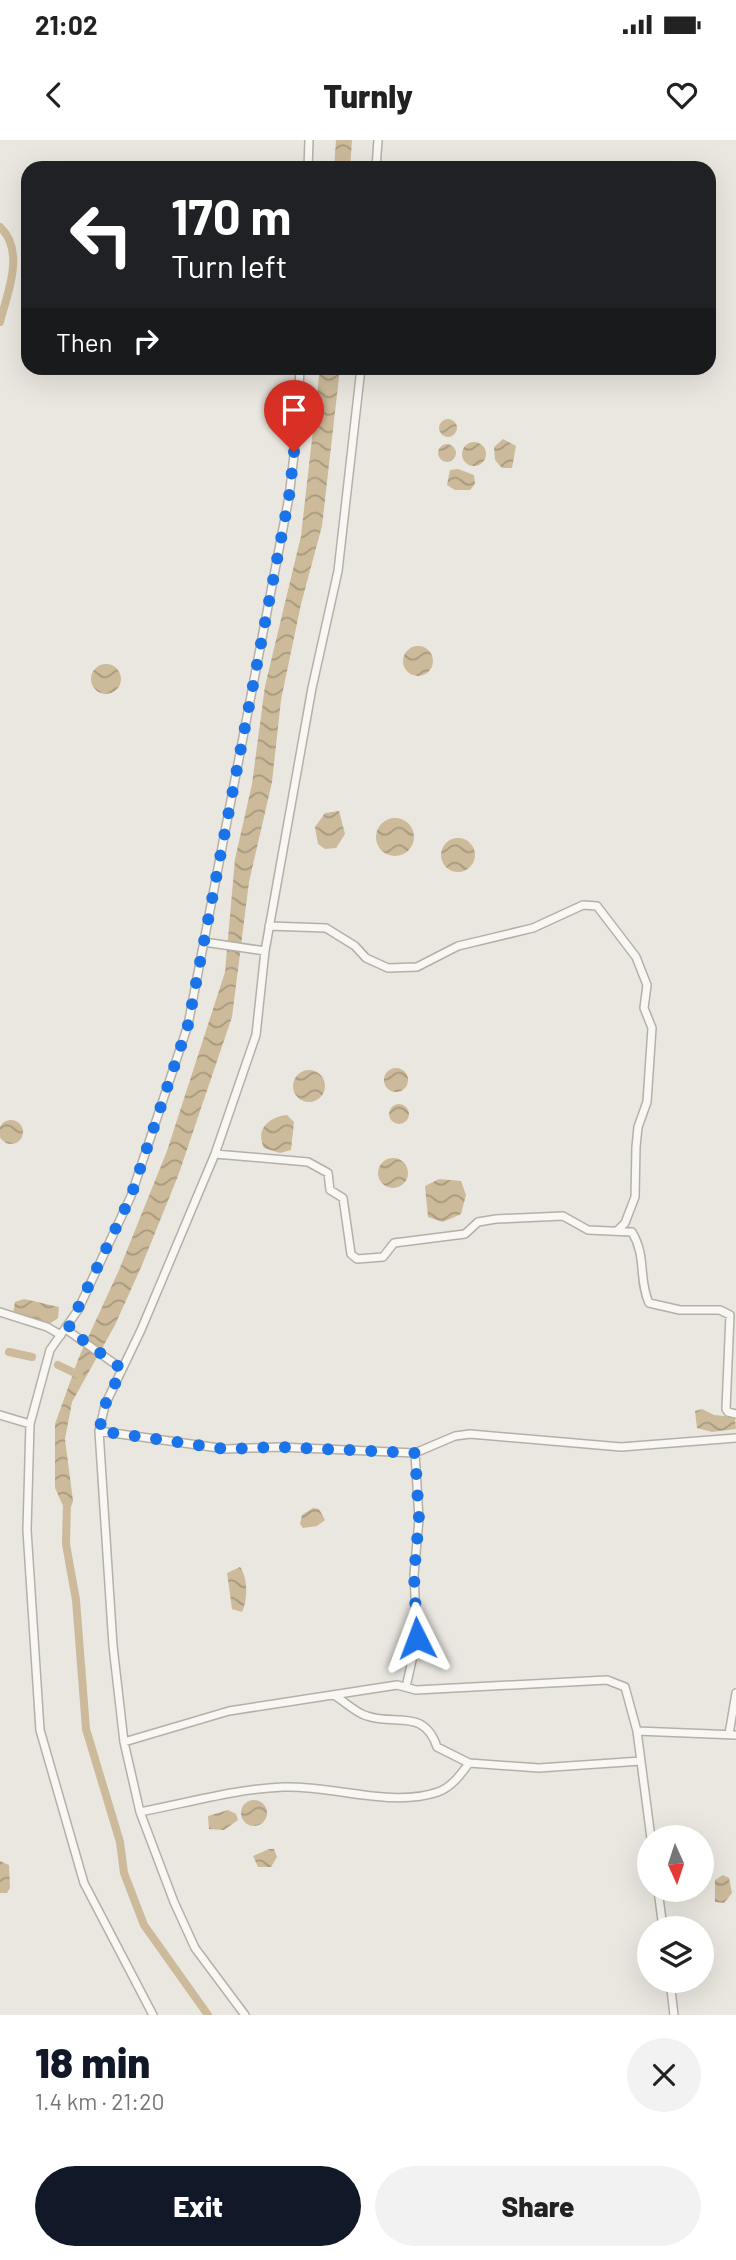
<!DOCTYPE html>
<meta charset="utf-8">
<style>
:root{--surface:#fff;--page:#f2f2f2;--text:#222;--muted:#767676;--accent:#111827}
body{margin:0;font-family:Barlow,sans-serif;background:var(--page);color:var(--text);height:100vh;display:flex;flex-direction:column;font-size:26px;white-space:nowrap}
*{box-sizing:border-box;margin:0}
p{font-size:23px;color:var(--muted)}
.icon{flex:none;width:38px;height:38px;fill:none;stroke:currentColor;stroke-width:2;stroke-linecap:round;stroke-linejoin:round}
.map{position:relative;height:1875px;overflow:hidden}
.panel{display:flex;flex-direction:column;background:var(--surface);flex:1}
.panel>*{flex:none}
.hud{position:absolute;left:21px;top:21px;width:695px;height:214px;border-radius:21px;box-shadow:0 7px 28px #0002;background:#202124;color:#fff;overflow:hidden}
.needle{width:46px;rotate:177deg}
.tools{position:absolute;left:637px;top:1685px;display:grid;gap:14px}
.tools a{display:grid;place-items:center;width:77px;height:77px;border-radius:50%;background:var(--surface);box-shadow:0 7px 28px #0002;font-size:35px}
.pin{position:absolute;display:grid;place-items:center;width:60px;height:60px;color:#fff;margin:-72px -30px;border-radius:50% 50% 50% 0;rotate:-45deg;box-shadow:0 0 7px #0007}
.pin .icon{rotate:45deg}
.me{position:absolute;width:77px;margin:-38px;rotate:357deg;stroke-linejoin:round;filter:drop-shadow(0 0 5px #0008)}
.turn{display:flex;align-items:center;gap:24px;height:147px;padding:0 35px;font-size:32px}
.turn .icon{width:91px;height:91px;stroke-width:2.5}
.turn b{display:block;font-size:49px;line-height:60px}
.then{display:flex;align-items:center;height:66px;padding:0 35px;background:#0003;gap:14px;font-size:26px}
.round{display:grid;place-items:center;flex:none;width:74px;height:74px;border-radius:37px;background:var(--page)}
.headline{display:flex;align-items:center;justify-content:space-between;height:119px;padding:0 35px}
h1{font-size:42px;font-weight:800;line-height:52px;color:var(--accent)}
.cta{display:flex;gap:14px;margin-top:auto;padding:14px 35px}
.cta a{flex:1;height:80px;border-radius:42px;background:var(--accent);color:#fff;font-size:28px;font-weight:800;line-height:80px;text-align:center}
.cta a+a{background:var(--page);color:var(--text)}
.status{display:flex;justify-content:space-between;align-items:center;height:49px;padding:0 35px;background:var(--surface);direction:ltr}
.status svg{height:19px;fill:currentColor}
header{display:flex;justify-content:space-between;align-items:center;height:91px;padding:0 35px;background:var(--surface);font-size:32px;font-weight:800}
.map>svg:first-child{display:block}
.water{fill:url(#water-waves)}
.lines{fill:none;stroke-linecap:round;stroke-linejoin:round}
.canal{stroke:#ccba9a;stroke-width:8}
.minor-casing{stroke:#b5b0a5;stroke-width:10}
.minor{stroke:#f8f7f3;stroke-width:7}
.route{stroke:#1a73e8;stroke-width:12;stroke-dasharray:0 21.6}
</style>
<div class="status"><b>21:02</b><svg viewBox="0 0 49 12"><path d="M0 12V9h3v3zM5 12V6h3v6zM10 12V3h3v9zM15 12V0h3v12zM26 1h20v11H26zM47 4h2v5h-2z"/></svg></div>
<header><svg class="icon" aria-label="back" viewBox="0 0 24 24"><path d="M15 5l-7 7 7 7"/></svg>Turnly<svg class="icon" aria-label="heart" viewBox="0 0 24 24"><path d="M12 20l-8-8c-3-5 5-10 8-4 3-6 11-1 8 4z"/></svg></header>
<div class="map">
<svg width="736" height="1875" viewBox="0 0 736 1875">
<defs>
<pattern id="water-waves" width="16" height="10" patternUnits="userSpaceOnUse" patternTransform="scale(1.75)"><rect width="16" height="10" fill="#ccba9a"/><path d="M0 5q4-4 8 0t8 0" fill="none" stroke="#a7987e"/></pattern>
</defs>
<rect width="100%" height="100%" fill="#eae7e0"/>
<path class="water" d="M336 0H352L350 28H334Z
M320 228H340L322 386 301 464 281 560 272 642 249 742 232 877 178 1036 142 1125 115 1185 72 1262 65 1299 73 1361 71 1367 64 1368 55 1348V1284L79 1217 119 1130 167 1011 225 832 235 719 252 644 265 546 301 396Z
M439 288a9 9 0 1 1 18 0a9 9 0 1 1-18 0Z
M503 299 516 306 512 328H502L495 320 494 307Z
M462 314a12 12 0 1 1 24 0a12 12 0 1 1-24 0Z
M438 313a9 9 0 1 1 18 0a9 9 0 1 1-18 0Z
M458 329 474 335 475 344 470 350H455L447 345 450 330Z
M403 521a15 15 0 1 1 30 0a15 15 0 1 1-30 0Z
M91 539a15 15 0 1 1 30 0a15 15 0 1 1-30 0Z
M339 671 345 694 336 708 325 709 318 704 315 687 325 673Z
M376 697a19 19 0 1 1 38 0a19 19 0 1 1-38 0Z
M441 715a17 17 0 1 1 34 0a17 17 0 1 1-34 0Z
M384 940a12 12 0 1 1 24 0a12 12 0 1 1-24 0Z
M293 946a16 16 0 1 1 32 0a16 16 0 1 1-32 0Z
M389 974a10 10 0 1 1 20 0a10 10 0 1 1-20 0Z
M287 975 294 982 291 1010 280 1013 264 1008C255 989 269 977 287 975Z
M-1 992a12 12 0 1 1 24 0a12 12 0 1 1-24 0Z
M378 1033a15 15 0 1 1 30 0a15 15 0 1 1-30 0Z
M439 1039 461 1041 466 1055 461 1074 443 1082 428 1077 425 1046Z
M24 1159 59 1167 58 1178 48 1185 13 1173 15 1162Z
M702 1269 714 1275 735 1277 736 1289 712 1292 697 1288 695 1271Z
M313 1368 319 1369 325 1380 317 1386 303 1388 300 1384 302 1375Z
M240 1427C248 1438 248 1459 242 1472L232 1469 227 1433Z
M241 1673a13 13 0 1 1 26 0a13 13 0 1 1-26 0Z
M228 1670 236 1674 238 1680 224 1690 209 1689 208 1676Z
M269 1709H274L277 1717 271 1727H258L253 1716Z
M0 1721 9 1725 10 1748 7 1753H0Z
M723 1735 729 1738 732 1753 724 1763 715 1762V1740Z"/>
<g class="lines">
<path class="canal" d="M0 87C26 111 7 154 0 182
M9 1212 32 1217
M58 1225 79 1235
M67 1361 66 1404 76 1460 86 1589 120 1702 124 1733 144 1785 208 1875"/>
<g class="minor-casing">
<path id="minor" d="M308 28 309 0
M376 28 378 0
M269 786 326 788 355 806 366 818 388 828 417 827 458 806 533 788 583 765 597 766 636 817 647 845 644 868 652 888 647 962 638 987 636 1007 635 1057 625 1083 617 1091
M204 802 265 811
M215 1014 308 1022 328 1033 330 1050 343 1058 351 1114 357 1119 383 1117 394 1103 465 1094 478 1082 496 1079 563 1076 588 1090 632 1092C647 1117 638 1139 649 1163L680 1170H720L730 1175 726 1269 728 1272 736 1274
M0 1172 47 1187 61 1195
M67 1190 122 1229
M0 1275 30 1284
M99 1291 226 1309 279 1307 415 1313 455 1296 470 1294 621 1307 736 1298
M406 1547 417 1498 414 1435 419 1379 415 1313
M334 1555C344 1561 356 1573 367 1576 396 1586 424 1568 437 1607L469 1623 539 1628 641 1621
M637 1591 736 1595
M729 1594 736 1553
M124 1602 229 1571 397 1545 416 1550 607 1540 625 1547 637 1591 651 1698
M140 1672C187 1663 235 1649 283 1647 333 1645 390 1668 438 1652 452 1647 461 1634 469 1623
M658 1750 663 1788
M670 1841 674 1875
M153 1875 84 1743 40 1590 27 1390 30 1284 50 1210 78 1170 131 1056 188 885 289 357 297 290 300 228
M245 1875 195 1808 174 1762 140 1672 124 1602 113 1506 99 1291 105 1265 141 1190 215 1014 256 895 265 811 312 548 338 431 361 228"/>
</g>
<use href="#minor" class="minor"/>
</g>
<g class="lines">
<path class="route" d="M294 312 289 357 188 885 131 1056 68 1189 122 1229 105 1265 99 1291 226 1309 279 1307 415 1313 419 1379 414 1435 417 1498"/>
</g>
</svg>
<div class="tools">
<a><svg class="needle" viewBox="-14 -14 28 28"><path d="M0-13l5 13h-10z" fill="#e53935"/><path d="M0 13l5-13h-10z" fill="#767676"/></svg></a>
<a><svg class="icon" aria-label="layers" viewBox="0 0 24 24"><path d="M12 4l9 5-9 5-9-5zM3 14l9 5 9-5"/></svg></a>
</div>
<div class="pin" style="left:294px;top:312px;background:#d93025"><svg class="icon" aria-label="arrive" viewBox="0 0 24 24"><path d="M6 21V4h12l-3 4 3 4H6"/></svg></div>
<svg class="me" style="left:417px;top:1498px" viewBox="-20 -20 40 40"><path d="M0-17L14 15 0 8-14 15z" fill="#1a73e8" stroke="#fff" stroke-width="4"/></svg>
<div class="hud">
<div class="turn"><svg class="icon" aria-label="left" viewBox="0 0 24 24"><path d="M17 20v-9H6M10 6l-5 5 5 5"/></svg><div><b>170 m</b>Turn left</div></div>
<div class="then">Then<svg class="icon" aria-label="right" viewBox="0 0 24 24"><path d="M7 20v-9h11M14 6l5 5-5 5"/></svg></div>
</div>
</div>
<section class="panel">
<div class="headline"><div><h1>18 min</h1><p>1.4 km · 21:20</p></div><a class="round"><svg class="icon" aria-label="close" viewBox="0 0 24 24"><path d="M6 6l12 12M18 6L6 18"/></svg></a></div>
<div class="cta"><a>Exit</a><a>Share</a></div>
</section>
